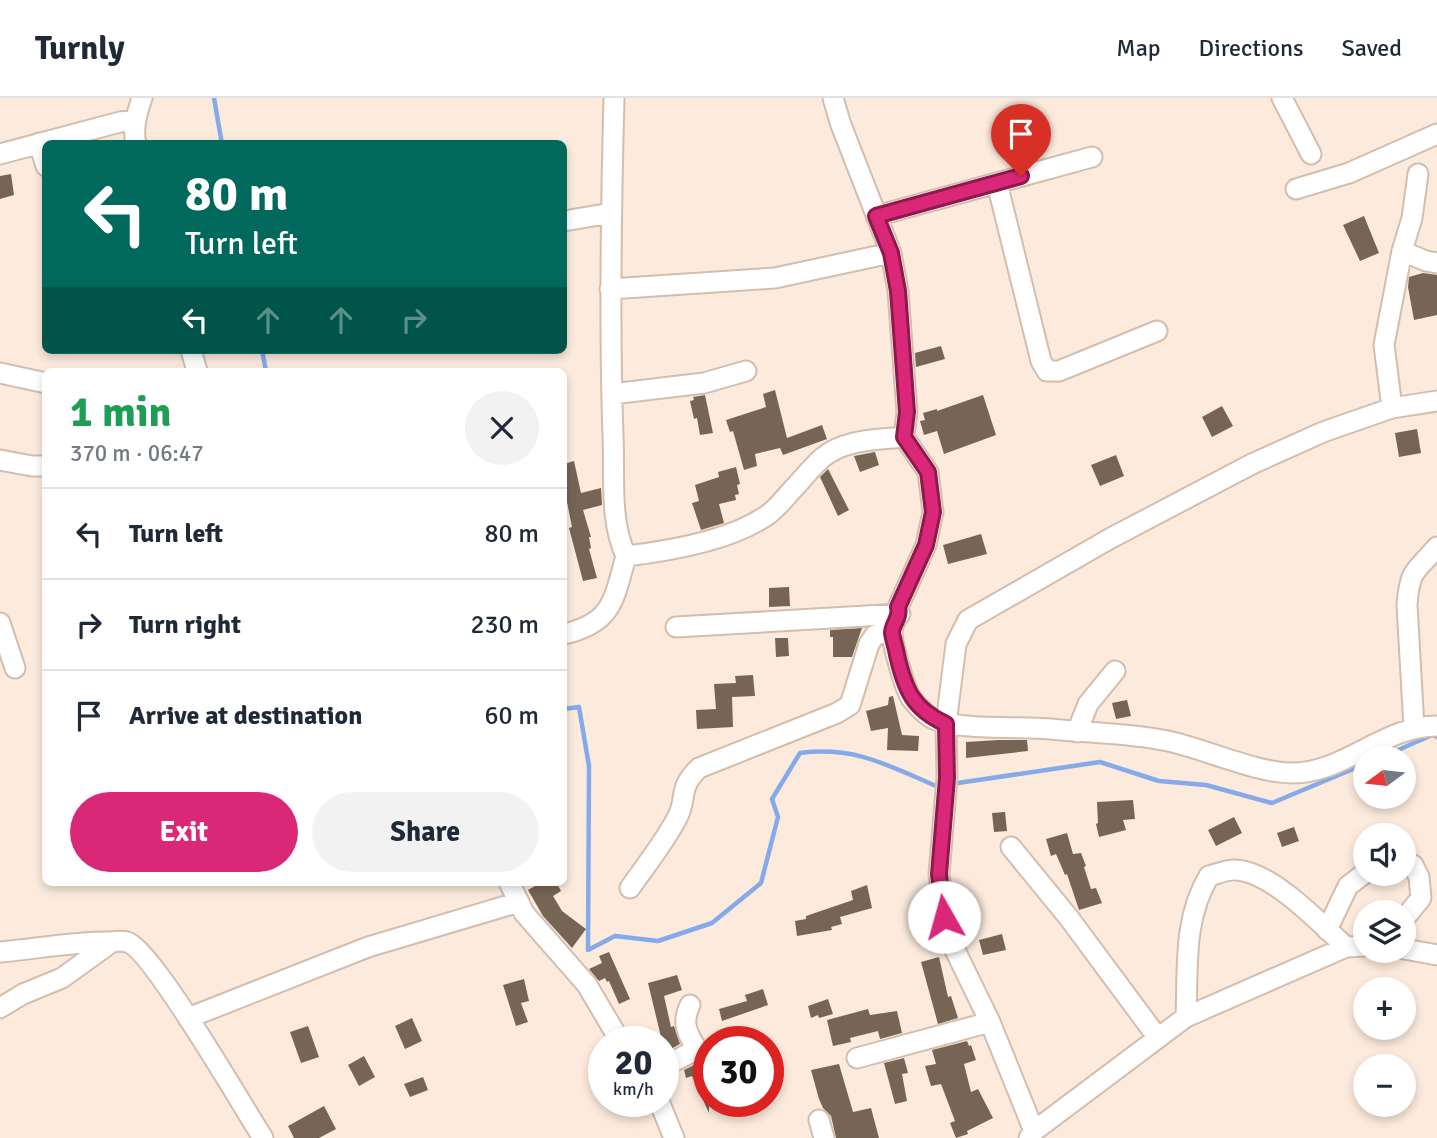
<!DOCTYPE html>
<meta charset="utf-8">
<style>
:root{--surface:#fff;--page:#f2f2f3;--text:#1f2937;--muted:#747a83;--line:#e0e1e3;--accent:#db2777}
body{margin:0;font-family:Signika,sans-serif;background:var(--page);color:var(--text);height:100vh;display:flex;flex-direction:column;font-size:26px;white-space:nowrap}
*{box-sizing:border-box;margin:0}
p{font-size:23px;color:var(--muted)}
.icon{flex:none;width:38px;height:38px;fill:none;stroke:currentColor;stroke-width:2;stroke-linecap:round;stroke-linejoin:round}
.map{position:relative;flex:1;overflow:hidden}
.drawer{position:absolute;left:42px;top:270px;width:525px;height:518px;display:flex;flex-direction:column;background:var(--surface);border-radius:10px;box-shadow:0 4px 10px #0003}
.drawer>*{flex:none}
.hud{position:absolute;left:42px;top:42px;width:525px;height:214px;border-radius:10px;box-shadow:0 4px 10px #0003;background:#00695c;color:#fff;overflow:hidden}
.needle{width:46px;rotate:255deg}
.buttons{position:absolute;left:1353px;top:648px;display:grid;gap:14px}
.buttons a{display:grid;place-items:center;width:63px;height:63px;border-radius:50%;background:var(--surface);box-shadow:0 4px 10px #0003;font-size:35px}
.speed{position:absolute;left:588px;top:928px;display:flex;gap:14px;font-size:35px;font-weight:700;text-align:center}
.speed>*{display:grid;place-content:center;width:91px;height:91px;border-radius:50%;background:var(--surface);box-shadow:0 4px 10px #0003;line-height:1}
.speed small{font-size:18px;font-weight:400}
.speed .limit{border:10px solid #d22;background:#fff;color:#111}
.pin{position:absolute;display:grid;place-items:center;width:60px;height:60px;color:#fff;margin:-72px -30px;border-radius:50% 50% 50% 0;rotate:-45deg;box-shadow:0 0 7px #0007}
.pin .icon{rotate:45deg}
.me{position:absolute;width:77px;margin:-38px;rotate:353deg;stroke-linejoin:round;filter:drop-shadow(0 0 5px #0008)}
.turn{display:flex;align-items:center;gap:24px;height:147px;padding:0 28px;font-size:32px}
.turn .icon{width:91px;height:91px;stroke-width:2.5}
.turn b{display:block;font-size:49px;line-height:60px}
.lanes{display:flex;align-items:center;height:66px;padding:0 28px;background:#0003;justify-content:center;gap:35px;direction:ltr}
.lanes .off{opacity:.35}
.round{display:grid;place-items:center;flex:none;width:74px;height:74px;border-radius:37px;background:var(--page)}
.summary{display:flex;align-items:center;justify-content:space-between;height:119px;padding:0 28px}
h1{font-size:42px;font-weight:800;line-height:52px;color:#1e9e55}
.cta{display:flex;gap:14px;margin-top:auto;padding:14px 28px}
.cta a{flex:1;height:80px;border-radius:42px;background:var(--accent);color:#fff;font-size:28px;font-weight:800;line-height:80px;text-align:center}
.cta a+a{background:var(--page);color:var(--text)}
ul{padding:0;list-style:none}
li{display:flex;align-items:center;gap:21px;height:91px;padding:0 28px;border-top:2px solid var(--line)}
li div{flex:1}
li b{display:block;font-size:26px}
li em{font-style:normal}
header{display:flex;align-items:center;gap:42px;box-sizing:border-box;height:98px;padding:0 35px;background:var(--surface);border-bottom:2px solid var(--line)}
header strong{font-size:33px}
nav{display:flex;gap:38px;margin-inline-start:auto;font-size:24px}
.map>svg:first-child{display:block}
.lines{fill:none;stroke-linecap:round;stroke-linejoin:round}
.stream{stroke:#85a9e9;stroke-width:4.5}
.building{fill:#766555}
.minor-casing{stroke:#d3beae;stroke-width:23}
.minor{stroke:#fff;stroke-width:19}
.route-casing{stroke:#8e194d;stroke-width:18}
.route{stroke:#db2777;stroke-width:12}
</style>
<header>
<strong>Turnly</strong>
<nav><a>Map</a><a>Directions</a><a>Saved</a></nav>
</header>
<div class="map">
<svg width="1437" height="1040" viewBox="0 0 1437 1040">
<rect width="100%" height="100%" fill="#fcebdd"/>
<g class="lines">
<path class="stream" d="M214 0 222 46
M262 252 266 273
M564 611 579 609 589 668 588 852 615 838 658 843 712 825 761 785 778 719 772 701 800 655C855 648 887 667 936 688L943 687
M1380 660 1432 637 1437 639
M951 686 1100 664 1159 683 1206 687 1272 705 1365 666"/>
</g>
<path class="building" d="M11 76 14 97 0 101V78Z
M1364 118 1379 155 1360 163 1343 127Z
M1423 175 1437 177V217L1414 222 1408 189 1409 179Z
M941 248 945 261 916 269 915 255Z
M775 292 787 340 822 327 827 341 783 357 780 350 755 356 757 368 744 372 733 333 730 334 726 322 766 309 763 296Z
M705 297 713 335 700 337 697 320 694 321 690 303 694 302 693 299Z
M983 297 996 337 944 356 937 333 924 337 920 323 925 322 923 315 937 311V313Z
M1222 308 1233 328 1212 339 1202 319Z
M1417 331 1421 355 1399 359 1395 335Z
M875 354 879 367 860 374 854 358Z
M1116 357 1124 378 1100 388 1091 367Z
M574 363 581 395 601 390 602 407 583 412 591 439H589L591 450 589 451 597 480 583 483 569 430 572 429 564 389V366Z
M736 369 740 386 737 387 739 396 735 397 736 402 719 406 724 425 701 432 692 405 699 403 695 387 719 379 718 374Z
M828 371 849 412 838 418 820 379Z
M981 436 987 456 948 466 943 447Z
M789 489 790 508 769 509V490Z
M862 530 852 559H833V539H830V532Z
M775 540H788L789 558 776 559Z
M753 577 755 598 732 599 733 629 697 631 696 612 716 611 714 586 736 585 735 578Z
M893 598 902 637 919 638 918 653 887 652 888 630 871 633 866 613 888 607 889 599Z
M1127 602 1131 618 1116 621 1112 605Z
M998 642H1027L1028 653 966 660V644Z
M1133 702 1135 721 1123 722 1126 732 1099 739 1096 726 1098 725 1097 704Z
M1005 714 1007 733 994 734 992 715Z
M1234 719 1242 735 1216 748 1208 732Z
M1294 729 1299 743 1282 749 1277 735Z
M1067 735 1073 756 1081 755 1086 768 1084 769 1091 791 1096 790 1102 805 1079 812 1067 776 1065 777 1056 756 1051 758 1046 741Z
M542 784H556L561 793 553 798 562 813 586 831 572 850 543 818 528 792Z
M867 787 872 810 840 819 842 826 831 829 832 832 797 838 795 823 806 821V818L853 802 851 793Z
M1002 836 1006 852 983 857 979 842Z
M609 854 630 901 619 906 609 883 607 884 605 880 599 883 589 871 602 865 599 858Z
M939 859 948 899 951 898 958 920 938 926 921 864Z
M677 877 682 892 664 898 671 929 674 928 680 946 669 952 666 943H662L648 885Z
M524 881 529 903 521 905 528 924 516 928 503 887Z
M763 891 768 907 722 923 719 911 747 903 745 897Z
M828 901 833 916 819 920 818 917 811 920 808 908Z
M868 911 870 917 897 913 902 935 880 941 878 933 850 940 851 944 833 948 827 922Z
M412 920 422 943 405 951 395 928Z
M308 928 319 959 301 965 290 934Z
M967 943 969 948 971 947 976 962 964 966 971 994 978 991 993 1020 967 1033 968 1036 956 1040 950 1025 955 1023 941 986 931 988 925 968 936 966 932 952Z
M704 957 709 972V1015L692 978 686 980 684 972 696 966Z
M364 958 375 979 359 988 348 967Z
M904 960 908 975 902 976 907 1003 895 1006 884 965Z
M839 966 853 1014 871 1010 879 1040H836L831 1018 823 1010 819 1001 811 972Z
M423 979 428 992 410 999 404 986Z
M324 1008 336 1031 319 1040H294L288 1028Z"/>
<g class="lines">
<g class="minor-casing">
<path id="minor" d="M614 0C611 112 609 224 613 337 615 376 609 422 626 458 669 453 729 443 766 418 777 411 786 398 796 388 804 379 813 368 822 360 845 341 876 342 904 339
M833 0 841 27 891 155 898 193 907 314 904 339 928 374 933 414 926 447 898 509C901 519 892 524 892 534 892 546 905 591 911 600 915 606 924 615 930 619 951 633 1023 628 1051 631 1090 635 1130 635 1168 643 1205 651 1256 675 1292 675 1345 675 1383 628 1437 628
M1282 0 1311 56
M39 45 46 68
M136 46C132 31 137 14 142 0
M0 56 120 24 136 22
M997 85 1041 263 1047 273H1059L1157 233
M1296 91 1349 75 1437 36
M876 118 1092 59
M564 123 611 115
M1402 153 1426 163 1437 165
M610 191 775 180 891 155
M191 252 197 273
M0 275 46 285
M612 296 704 285 746 273
M1392 310 1384 247 1402 153 1412 120 1418 76
M0 362 32 368H46
M0 525 15 570
M676 529 900 516
M564 536C613 525 614 501 626 458
M1414 630 1407 507C1410 470 1415 475 1437 449
M1077 634 1088 606 1115 573
M1011 749 1069 820 1158 940
M1404 764 1413 767 1419 779 1421 800 1404 821
M509 784 524 815 587 887 620 943
M630 790C646 767 664 745 677 720 688 700 677 691 699 670L837 615 850 607 869 546 875 537 892 533
M1327 832 1348 788 1365 775
M1404 851 1437 857
M0 854C35 851 71 844 106 844 112 844 121 842 127 844 152 851 243 1009 263 1040
M0 910 23 896 62 880 112 844
M1186 919C1188 870 1183 821 1209 778 1217 776 1228 771 1236 772 1272 774 1320 825 1346 849
M188 920 368 849 519 804
M857 960 990 924
M663 969 690 955 694 946C685 932 683 922 690 907
M659 1003 674 1040
M819 1022 824 1040
M1034 1033 990 924 954 850 944 819 939 776 947 680 946 626 956 546 968 522 1111 440 1252 366 1323 334 1392 310 1437 303
M1029 1040 1034 1033 1186 919 1346 849 1365 848"/>
</g>
<use href="#minor" class="minor"/>
</g>
<g class="lines">
<g class="route-casing">
<path id="route" d="M944 819 939 776 947 680 946 626C913 611 905 592 897 557 896 550 893 542 892 535 892 526 901 519 898 509L926 447 933 414 928 374 904 339 907 314 898 193 891 155 876 118 1021 78"/>
</g>
<use href="#route" class="route"/>
</g>
</svg>
<div class="buttons">
<a><svg class="needle" viewBox="-14 -14 28 28"><path d="M0-13l5 13h-10z" fill="#e53935"/><path d="M0 13l5-13h-10z" fill="#747a83"/></svg></a>
<a><svg class="icon" aria-label="sound" viewBox="0 0 24 24"><path d="M4 9h4l5-4v14l-5-4H4zM17 9q2 3 0 6"/></svg></a>
<a><svg class="icon" aria-label="layers" viewBox="0 0 24 24"><path d="M12 4l9 5-9 5-9-5zM3 14l9 5 9-5"/></svg></a>
<a>+</a>
<a>−</a>
</div>
<div class="speed"><div>20<small>km/h</small></div><div class="limit">30</div></div>
<div class="pin" style="left:1021px;top:78px;background:#d93025"><svg class="icon" aria-label="arrive" viewBox="0 0 24 24"><path d="M6 21V4h12l-3 4 3 4H6"/></svg></div>
<svg class="me" style="left:944px;top:819px" viewBox="-20 -20 40 40"><circle r="19" fill="#fff"/><path d="M0-13L10 11 0 6-10 11z" fill="#db2777"/></svg>
<div class="hud">
<div class="turn"><svg class="icon" aria-label="left" viewBox="0 0 24 24"><path d="M17 20v-9H6M10 6l-5 5 5 5"/></svg><div><b>80 m</b>Turn left</div></div>
<div class="lanes"><svg class="icon" aria-label="left" viewBox="0 0 24 24"><path d="M17 20v-9H6M10 6l-5 5 5 5"/></svg><svg class="icon off" aria-label="ahead" viewBox="0 0 24 24"><path d="M12 20V5M6 11l6-6 6 6"/></svg><svg class="icon off" aria-label="ahead" viewBox="0 0 24 24"><path d="M12 20V5M6 11l6-6 6 6"/></svg><svg class="icon off" aria-label="right" viewBox="0 0 24 24"><path d="M7 20v-9h11M14 6l5 5-5 5"/></svg></div>
</div>
<section class="drawer">
<div class="summary"><div><h1>1 min</h1><p>370 m · 06:47</p></div><a class="round"><svg class="icon" aria-label="close" viewBox="0 0 24 24"><path d="M6 6l12 12M18 6L6 18"/></svg></a></div>
<ul>
<li><svg class="icon" aria-label="left" viewBox="0 0 24 24"><path d="M17 20v-9H6M10 6l-5 5 5 5"/></svg><div><b>Turn left</b></div><em>80 m</em></li>
<li><svg class="icon" aria-label="right" viewBox="0 0 24 24"><path d="M7 20v-9h11M14 6l5 5-5 5"/></svg><div><b>Turn right</b></div><em>230 m</em></li>
<li><svg class="icon" aria-label="arrive" viewBox="0 0 24 24"><path d="M6 21V4h12l-3 4 3 4H6"/></svg><div><b>Arrive at destination</b></div><em>60 m</em></li>
</ul>
<div class="cta"><a>Exit</a><a>Share</a></div>
</section>
</div>
